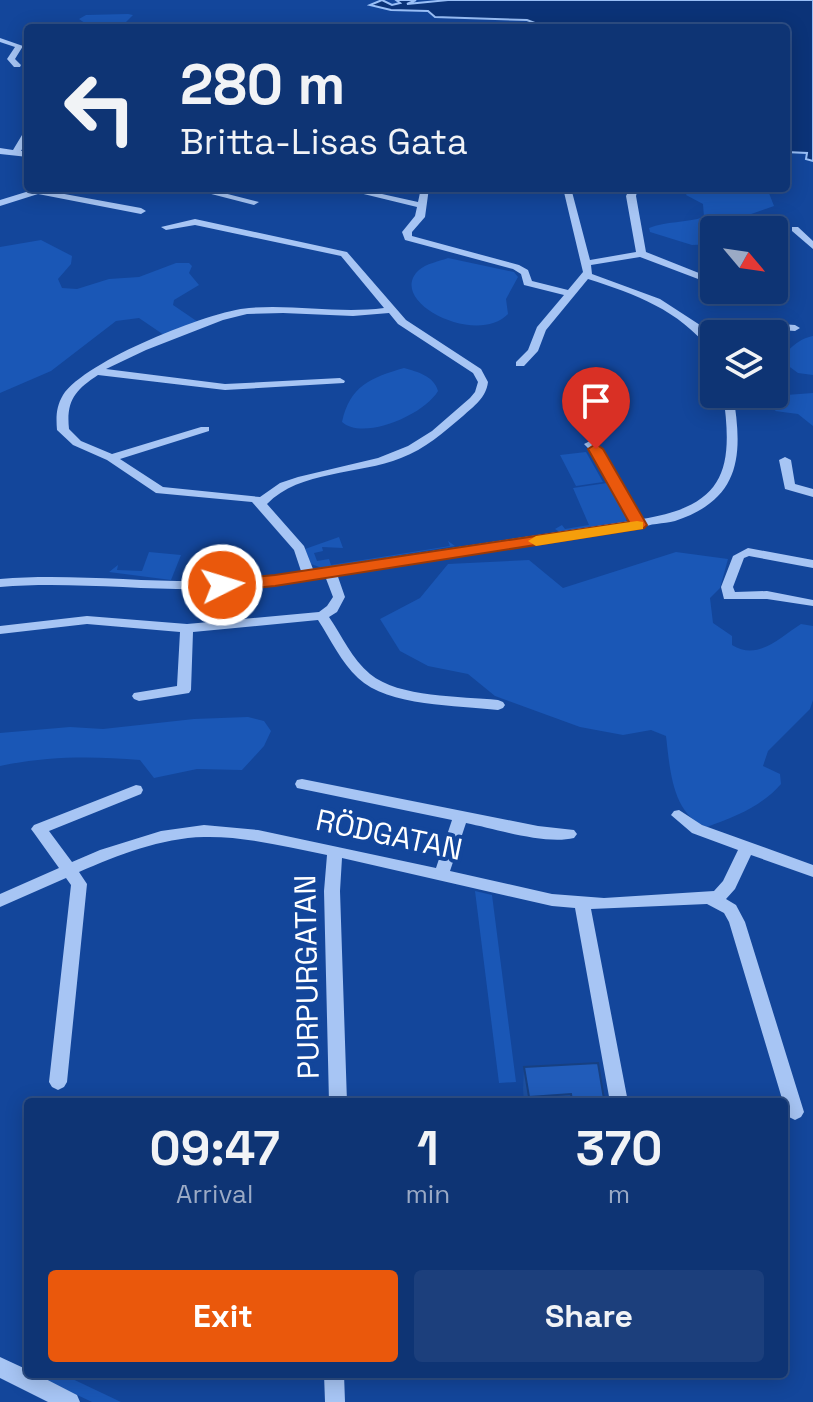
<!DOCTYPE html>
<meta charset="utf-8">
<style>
:root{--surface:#0e3474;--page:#1c3f7c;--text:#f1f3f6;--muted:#9baac5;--line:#2e4f86;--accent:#ea580c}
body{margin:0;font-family:"Space Grotesk",sans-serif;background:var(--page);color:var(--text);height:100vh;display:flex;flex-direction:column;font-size:30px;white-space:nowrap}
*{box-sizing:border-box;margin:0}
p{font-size:26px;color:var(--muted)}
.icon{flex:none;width:44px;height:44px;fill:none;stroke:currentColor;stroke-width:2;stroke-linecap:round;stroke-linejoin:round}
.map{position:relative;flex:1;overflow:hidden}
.sheet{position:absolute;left:24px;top:1098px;width:764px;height:280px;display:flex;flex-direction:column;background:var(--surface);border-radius:8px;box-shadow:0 4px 20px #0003,0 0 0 2px var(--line)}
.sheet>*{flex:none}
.banner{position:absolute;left:24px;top:24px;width:766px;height:168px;border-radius:8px;box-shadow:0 4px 20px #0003,0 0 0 2px var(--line);background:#0e3474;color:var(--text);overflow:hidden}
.needle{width:52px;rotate:119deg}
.controls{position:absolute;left:700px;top:216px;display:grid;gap:16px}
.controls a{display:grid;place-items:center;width:88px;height:88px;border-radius:8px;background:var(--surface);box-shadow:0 4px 20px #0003,0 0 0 2px var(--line);font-size:40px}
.pin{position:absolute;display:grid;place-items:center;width:68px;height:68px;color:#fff;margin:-82px -34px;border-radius:50% 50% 50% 0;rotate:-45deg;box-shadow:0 0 8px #0007}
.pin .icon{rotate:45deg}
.me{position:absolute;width:88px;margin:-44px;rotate:85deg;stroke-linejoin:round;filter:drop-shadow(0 0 6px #0008)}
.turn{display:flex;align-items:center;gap:28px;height:168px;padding:0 24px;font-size:36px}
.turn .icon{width:104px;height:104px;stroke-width:2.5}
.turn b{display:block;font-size:56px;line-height:68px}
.eta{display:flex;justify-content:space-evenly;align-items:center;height:136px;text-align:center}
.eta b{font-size:48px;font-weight:700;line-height:56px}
.cta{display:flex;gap:16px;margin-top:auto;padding:16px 24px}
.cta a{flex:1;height:92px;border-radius:8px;background:var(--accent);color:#fff;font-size:32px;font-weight:700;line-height:92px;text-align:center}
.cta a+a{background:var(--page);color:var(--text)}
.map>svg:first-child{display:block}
.green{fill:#1a57b6}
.water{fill:#0b3378;stroke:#99bff7;stroke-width:2}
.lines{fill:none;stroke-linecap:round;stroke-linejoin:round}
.minor{fill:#a7c5f4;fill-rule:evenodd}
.wall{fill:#1c4fa0}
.building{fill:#215cba;stroke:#174082;stroke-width:2}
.route{fill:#ea580c;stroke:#983908;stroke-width:2}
.slow{fill:#f59e0b}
.labels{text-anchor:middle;stroke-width:8;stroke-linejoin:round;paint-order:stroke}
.street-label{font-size:30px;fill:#fff;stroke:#13469b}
</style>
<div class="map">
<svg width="813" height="1402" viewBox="0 0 813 1402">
<rect width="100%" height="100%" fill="#13469b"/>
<path class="green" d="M128 14 133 15 120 28H92L79 19 86 15Z
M733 188H767L774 206 740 218 738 223 745 230H714V244L692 245 650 232 649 228C666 221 686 223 704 217L703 204 686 195 689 190 728 192Z
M41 240 72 256 71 264 58 279 62 288 77 289 109 279 139 277 176 263H189L192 266 189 273 199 285 174 300 173 305 198 322 164 335 139 318 116 321 51 371 0 393V247Z
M448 258 514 272 518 277 506 299 508 314C476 347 385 301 419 270 425 264 440 261 448 258Z
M813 336V375L798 373 783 362C785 349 801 338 813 336Z
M404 368C418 372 434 376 438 391 424 415 363 441 342 422 350 386 370 378 404 368Z
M813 393V426L798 414 775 411 786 395Z
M586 452 603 482 576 486 560 455Z
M607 483 627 516 626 522 561 533 555 529 562 525 565 529 589 525 573 488Z
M339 537 343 548 322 547 323 551 314 553 317 561 329 559 331 565 450 546 448 541 455 546 322 568 311 564 305 549Z
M149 552 181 555 171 580 109 572 118 565 117 570 142 571Z
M676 552 728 559 720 588 710 598 713 623 732 636V645C758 661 779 638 801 624L813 626V700L810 709 768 751 763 766 780 774 781 784C762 806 735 817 707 827 672 815 670 769 666 736L651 730 623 735 580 727 495 696 468 674 428 666 400 651 380 619 420 598 448 564 529 560 563 588Z
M248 717 264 721 271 731 264 746 242 770 197 769 154 778 140 760C93 756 46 756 0 766V733L70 727 103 729 194 719Z
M475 891 492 895 516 1082 499 1083Z
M33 1374H62L121 1402H92Z"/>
<path class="water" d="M382 0 392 5 400 3 396 0H416L407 4 448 0H813V161L806 159 807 153 786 152V28H548L527 20 435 17 428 11 391 10 370 5Z"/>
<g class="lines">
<path class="minor" d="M0 38 23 46 15 59 21 65 20 67H14L7 59 15 47 0 42Z
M28 129V139L21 151H28V157L0 154V148L13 150 25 130Z
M39 188H52L48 191 141 208 146 211 141 214 38 194 0 206V200Z
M188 188H204L259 202 254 205Z
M339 188H355L418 202 421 188H429L425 217 412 232V236L519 265 528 270 532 281 568 290 583 272 563 188H571L590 260 636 252 626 196 630 188H638L636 196 646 252 714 279V285L640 257 591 265 592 274 660 299 700 325 720 320 795 325 800 328 795 331 720 326 705 330 714 341V351L710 350C679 310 635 294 588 279L546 330 538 351 524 366H516V362L528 350 537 327 564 295 524 285 521 274 513 269 405 240 402 232 415 216 417 207Z
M195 219 347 252 406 320 481 369 488 382C486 398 474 406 463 416 444 432 425 449 401 458 359 475 300 470 267 504L304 546 313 569 630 521 591 451 584 444 590 441 602 449 642 519C725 506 734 470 723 394H733C743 454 742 499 675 521 663 524 650 523 639 529L634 527 337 574 345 597 337 612 329 617C342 636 352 659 370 674 399 698 461 696 498 700L503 702 505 705 503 708 498 710C458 705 388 707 358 678 341 662 331 640 318 620L193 632 191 690 189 693 139 701 134 699 132 696 134 693 177 686 180 632 87 624 0 634V626L87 616 187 624 319 612 327 606 333 597 325 576C289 581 252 588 215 589 143 591 72 581 0 587V579C72 573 143 583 216 581 245 581 273 576 301 571L294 550 252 502 156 493 107 460 73 445 57 430C56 417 56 407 63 395 85 361 209 311 249 308 294 304 339 314 384 308L341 256 195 225 166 230 161 227ZM283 313 353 316 389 313 398 324 473 373 478 382 475 392 470 398 432 431 408 446 378 458 298 477 280 483 260 497 163 487 120 459 209 431V427H201L112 454 81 441 69 429C66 401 75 390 98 375L225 390 344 383 345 381 340 378 225 384 106 369 146 350 223 320 247 314Z
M792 227H798L813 241V249L792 231Z
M785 457 791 460 795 484 813 489V497L785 489 779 460Z
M748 548 813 560V568L749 556 744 558 733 587 735 592 767 591 813 600V606L767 599H724L721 587 733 556Z
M302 779 538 826 574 830 577 834 574 838C545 845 496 829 466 823L450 871 552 894 604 898 714 891 723 881 738 850 692 833 671 815 674 811 679 810 702 825 813 865V877L751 855 735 889 726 899 736 905 745 922 804 1112 801 1117 795 1120 789 1117 786 1112 729 922 724 913 707 904 591 909 628 1102H610L575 908 552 906 342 858 340 891 347 1102H329L324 891 327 855C287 847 245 836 204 837 161 838 118 855 79 872L87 884 67 1082 64 1087 58 1090 52 1087 49 1082 71 885 66 878 0 907V894L59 868 34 833 31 829 34 825 136 785 141 786 143 790 141 794 49 831 72 862 100 850 161 831 204 825 258 830 436 868 452 820 297 788 295 784 297 780Z
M0 1357 28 1370V1374H36L77 1395 80 1402H48L0 1378Z
M324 1374H344L345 1402H325Z"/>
</g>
<path class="wall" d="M524 1067 604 1099 603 1102H524L523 1089Z"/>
<path class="building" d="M598 1063 604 1099 572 1100 571 1094 529 1097 524 1067Z"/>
<path class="route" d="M596 444 603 449 647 525 644 528 275 586 222 591 213 585 222 580 275 575 629 522 588 449Z"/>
<path class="slow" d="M637 521 643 522V529L536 546 528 541 536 536Z"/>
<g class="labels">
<g class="street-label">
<text transform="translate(389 835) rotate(12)" y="10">RÖDGATAN</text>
<text transform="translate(307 977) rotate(-91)" y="10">PURPURGATAN</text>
</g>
</g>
</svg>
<div class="controls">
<a><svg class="needle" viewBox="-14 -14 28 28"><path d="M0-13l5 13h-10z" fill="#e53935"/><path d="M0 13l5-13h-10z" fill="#9baac5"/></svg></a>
<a><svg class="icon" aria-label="layers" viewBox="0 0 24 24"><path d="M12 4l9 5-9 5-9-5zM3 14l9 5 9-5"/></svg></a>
</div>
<div class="pin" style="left:596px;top:449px;background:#d93025"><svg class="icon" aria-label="arrive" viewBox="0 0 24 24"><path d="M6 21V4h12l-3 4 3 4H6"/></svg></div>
<svg class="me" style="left:222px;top:585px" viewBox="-20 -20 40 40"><circle r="17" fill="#ea580c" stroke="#fff" stroke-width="3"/><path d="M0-11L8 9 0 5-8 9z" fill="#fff"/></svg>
<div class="banner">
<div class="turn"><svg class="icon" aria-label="left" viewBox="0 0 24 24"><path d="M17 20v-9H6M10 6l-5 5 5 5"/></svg><div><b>280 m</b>Britta-Lisas Gata</div></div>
</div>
<section class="sheet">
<div class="eta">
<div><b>09:47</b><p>Arrival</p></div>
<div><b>1</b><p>min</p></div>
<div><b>370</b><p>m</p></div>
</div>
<div class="cta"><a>Exit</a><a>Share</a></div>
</section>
</div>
